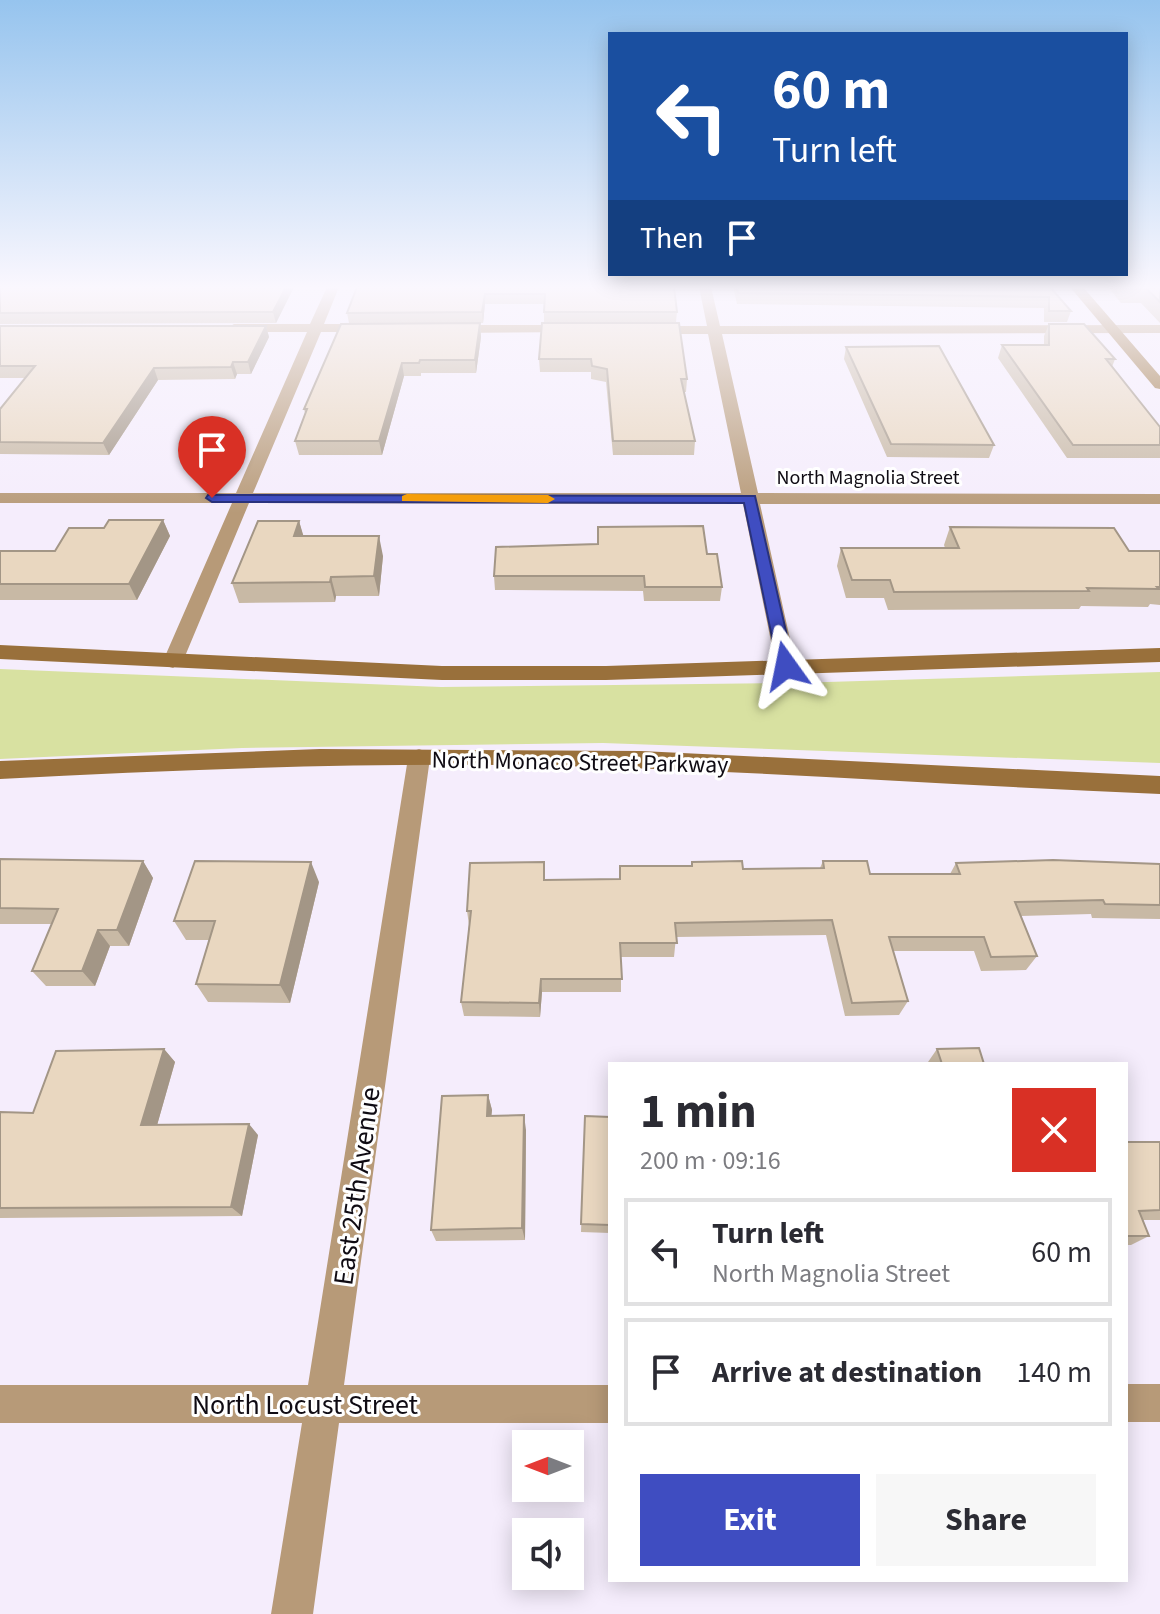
<!DOCTYPE html>
<meta charset="utf-8">
<style>
:root{--surface:#fff;--page:#f7f7f7;--text:#2b2b33;--muted:#7c7c81;--line:#e1e1e2;--accent:#3f4dc1}
body{margin:0;font-family:"Source Sans 3",sans-serif;background:var(--page);color:var(--text);height:100vh;display:flex;flex-direction:column;font-size:30px;white-space:nowrap}
*{box-sizing:border-box;margin:0}
p{font-size:26px;color:var(--muted)}
.icon{flex:none;width:44px;height:44px;fill:none;stroke:currentColor;stroke-width:2;stroke-linecap:round;stroke-linejoin:round}
.map{position:relative;flex:1;overflow:hidden}
.details{position:absolute;left:608px;top:1062px;width:520px;height:520px;display:flex;flex-direction:column;background:var(--surface);border-radius:0px;box-shadow:0 4px 20px #0003}
.details>*{flex:none}
.hud{position:absolute;left:608px;top:32px;width:520px;height:244px;border-radius:0px;box-shadow:0 4px 20px #0003;background:#1a4fa0;color:#fff;overflow:hidden}
.needle{width:52px;rotate:270deg}
.buttons{position:absolute;left:512px;top:1430px;display:grid;gap:16px}
.buttons a{display:grid;place-items:center;width:72px;height:72px;border-radius:0px;background:var(--surface);box-shadow:0 4px 20px #0003;font-size:40px}
.pin{position:absolute;display:grid;place-items:center;width:68px;height:68px;color:#fff;margin:-82px -34px;border-radius:50% 50% 50% 0;rotate:-45deg;box-shadow:0 0 8px #0007}
.pin .icon{rotate:45deg}
.me{position:absolute;width:88px;margin:-44px;rotate:348deg;stroke-linejoin:round;filter:drop-shadow(0 0 6px #0008)}
.turn{display:flex;align-items:center;gap:28px;height:168px;padding:0 32px;font-size:36px}
.turn .icon{width:104px;height:104px;stroke-width:2.5}
.turn b{display:block;font-size:56px;line-height:68px}
.then{display:flex;align-items:center;height:76px;padding:0 32px;background:#0003;gap:16px;font-size:30px}
.round{display:grid;place-items:center;flex:none;width:84px;height:84px;border-radius:0px;background:var(--page)}
.head{display:flex;align-items:center;justify-content:space-between;height:136px;padding:0 32px}
h1{font-size:48px;font-weight:700;line-height:60px}
.action{display:flex;gap:16px;margin-top:auto;padding:16px 32px}
.action a{flex:1;height:92px;border-radius:0px;background:var(--accent);color:#fff;font-size:32px;font-weight:700;line-height:92px;text-align:center}
.action a+a{background:var(--page);color:var(--text)}
ul{padding:0;list-style:none}
li{display:flex;align-items:center;gap:24px;height:108px;margin:0 16px 12px;padding:0 16px;border:4px solid var(--line);border-radius:0px}
li div{flex:1}
li b{display:block;font-size:30px}
li em{font-style:normal}
.map>svg:first-child{display:block}
.green{fill:#d8e1a1}
.lines{fill:none;stroke-linecap:round;stroke-linejoin:round}
.street{fill:#b79a78;fill-rule:evenodd}
.secondary{fill:#99703b;fill-rule:evenodd}
.wall{fill:#c8b9a5}
.shaded-wall{fill:#a39686}
.building{fill:#e9d7c0;stroke:#a39686;stroke-width:2}
.route{fill:#3f4dc1;stroke:#29327d;stroke-width:2}
.slow{fill:#f59e0b}
.labels{text-anchor:middle;stroke-width:6;stroke-linejoin:round;paint-order:stroke}
.far-street-label{font-size:20px;fill:#0f0b13;stroke:#fff}
.street-label{font-size:24px;fill:#0f0b13;stroke:#fff}
.near-street-label{font-size:28px;fill:#0f0b13;stroke:#fff}
</style>
<div class="map">
<svg width="1160" height="1614" viewBox="0 0 1160 1614">
<rect width="100%" height="100%" fill="#f5edfc"/>
<path class="green" d="M0 669 441 687 794 683 1160 672V763L603 743 242 748 0 759Z"/>
<g class="lines">
<path class="street" d="M327 287H339L324 324H370L377 328 370 332H321L253 493H741L708 334H650L643 330 650 326H707L699 287H711L720 326 1160 325V333L722 334 758 493 1160 494V504H760L796 666 786 673 776 666 743 504 249 503 183 661 173 668 166 666 163 661 232 503H0V493H236L307 332H234L227 328 234 324H310Z
M574 325 579 326V332L450 333 443 329 450 325Z
M419 749 427 752 430 758 344 1385H610V1423H339L313 1614H271L302 1423H0V1385H308L408 758 411 752Z
M1126 1384H1160V1422H1126Z"/>
<path class="secondary" d="M1070 287H1083L1160 376V389L1155 388Z
M0 645 442 666H606L1160 648V662L606 680H442L0 659Z
M320 749 641 751 1160 776V794C961 786 762 771 562 766 375 762 187 769 0 779V761Z"/>
</g>
<path class="wall" d="M0 287H294L276 323 0 324Z
M357 287H674L677 312 676 322H544V304H485L483 323H349L347 313Z
M733 287H1050L1071 311 1067 322H1044V308L737 304Z
M1108 287H1160V323L1141 303H1121Z
M480 323 481 337 476 373H421V376H404L382 455H299L295 441 305 413 304 409Z
M542 323 687 379 686 392H684L695 441 694 455H613L606 382 591 379V372H540L539 359Z
M1049 324 1115 359 1112 367 1160 427V458H1067L998 358 1002 345H1044V336Z
M0 326H266L269 337 251 374H237L235 379 158 380 109 455 0 454V409L26 378H0Z
M846 347 994 445 989 458 887 457 844 359Z
M163 520 170 536 137 600H0V551H55L104 528Z
M299 521 303 536 383 556 379 596H336L335 602 239 603 232 583Z
M950 527 1129 551H1160V605L1150 604 1148 607 1081 606 1079 609 888 610 884 598H846L837 566 841 548H945L944 545Z
M707 554 722 587 720 601H644L643 591 495 590 494 576Z
M0 859 143 861 153 878 129 946H110L95 986H46L32 971 52 924H0Z
M823 861 870 874H950L956 863 1160 864V919L1092 918 1091 914 1021 916 1037 956 1026 970 981 971 974 951H893L908 1001 899 1015 845 1016 826 935 676 937 674 957H621V992H542L540 1017 464 1016 461 1002 469 925 467 911 545 880 619 879 620 866H691L692 862 743 869 820 868Z
M319 882 290 1003 208 1002 196 984 209 940H186L174 921Z
M164 1049 175 1062 157 1125 258 1135 242 1216 0 1218V1112L33 1113Z
M937 1049 984 1064H928V1062Z
M488 1095 492 1110 491 1116 526 1130 525 1240 436 1241 431 1230Z
M585 1116 610 1117V1233L581 1232Z
M1126 1142H1160V1220H1143L1149 1236 1131 1245H1126Z"/>
<path class="shaded-wall" d="M286 287H294L276 323 273 312Z
M485 294V304L483 323 482 312Z
M480 323 481 337 476 373 475 360Z
M266 326 269 337 251 374 248 362Z
M233 362 237 374 235 379 231 367Z
M402 363 404 376 382 455 379 441Z
M154 368 158 380 109 455 103 443Z
M163 520 170 536 137 600 129 584Z
M299 521 305 541 294 536Z
M379 536 383 556 379 596 374 576Z
M331 577 336 596 335 602 330 582Z
M143 861 153 878 129 946 117 930Z
M311 862 319 882 290 1003 280 985Z
M98 930 110 946 95 986 82 971Z
M541 979 542 992 540 1017 539 1003Z
M164 1049 175 1062 154 1136 141 1125Z
M488 1095 492 1110 490 1131 487 1116Z
M524 1115 526 1130 525 1240 522 1228Z
M249 1124 258 1135 242 1216 231 1207Z"/>
<path class="building" d="M0 287H286L273 312 0 313Z
M357 287H674L677 312H544L545 294H485L482 312 347 313Z
M737 287H1050L1071 311H1049V297L738 293Z
M1126 287H1160V302L1147 289H1128Z
M480 323 475 360H420L419 363H402L379 441H295L307 409H304L341 324Z
M542 323H679L687 379H681L695 441H613L607 369 592 366 591 359H539Z
M1049 324H1084L1115 359H1106L1160 427V445H1073L1002 345H1049Z
M0 326H266L248 362H233L231 367 154 368 103 443 0 442V409L35 366H0Z
M939 346 994 445 891 444 846 347Z
M109 520H163L129 584H0V551H55L69 528H104Z
M258 521H299L294 536H379L374 576 331 577 330 582 232 583Z
M703 526 707 554H717L722 587H645L644 576H494L496 547 598 544V527Z
M950 527 1114 528 1129 551H1160V587H1157L1159 589 1087 588 1089 591 894 592 890 580H852L841 548H959Z
M0 859 143 861 117 930H98L82 971H32L58 909 0 908Z
M1053 860 1160 864V905L1105 904 1103 900 1015 902 1037 956 991 957 984 937H889L908 1001 852 1003 832 920 675 923 677 943H620L622 979H541L539 1003 461 1002 471 911H467L470 863 544 862V880L620 879V866H692V862L742 861 743 869 824 868 823 861H867L870 874H960L956 863Z
M195 861 311 862 280 985 196 984 215 921H174Z
M979 1048 984 1064H942L937 1049Z
M164 1049 141 1125 249 1124 231 1207 0 1208V1112L33 1113 56 1051Z
M488 1095 487 1116 524 1115 522 1228 431 1230 442 1096Z
M585 1116 610 1117V1225L581 1224Z
M1126 1142H1160V1210L1139 1211 1149 1236H1126Z"/>
<linearGradient id="sky" x2="0" y2="1"><stop stop-color="#96c4ee"/><stop offset="0.56" stop-color="#faf7fe"/><stop offset="1" stop-color="#faf7fe" stop-opacity="0"/></linearGradient>
<rect width="1160" height="513" fill="url(#sky)"/>
<path class="route" d="M208 495 755 496 794 666 786 671 778 666 744 503 212 502 206 498Z"/>
<path class="slow" d="M407 494 548 495 555 499 548 503 402 501V496Z"/>
<g class="labels">
<g class="far-street-label">
<text x="868" y="484">North Magnolia Street</text>
</g>
<g class="street-label">
<text transform="translate(580 762) rotate(1)" y="8">North Monaco Street Parkway</text>
</g>
<g class="near-street-label">
<text transform="translate(356 1186) rotate(-82)" y="10">East 25th Avenue</text>
<text x="305" y="1414">North Locust Street</text>
</g>
</g>
</svg>
<div class="buttons">
<a><svg class="needle" viewBox="-14 -14 28 28"><path d="M0-13l5 13h-10z" fill="#e53935"/><path d="M0 13l5-13h-10z" fill="#7c7c81"/></svg></a>
<a><svg class="icon" aria-label="sound" viewBox="0 0 24 24"><path d="M4 9h4l5-4v14l-5-4H4zM17 9q2 3 0 6"/></svg></a>
</div>
<div class="pin" style="left:212px;top:498px;background:#d93025"><svg class="icon" aria-label="arrive" viewBox="0 0 24 24"><path d="M6 21V4h12l-3 4 3 4H6"/></svg></div>
<svg class="me" style="left:786px;top:666px" viewBox="-20 -20 40 40"><path d="M0-17L14 15 0 8-14 15z" fill="#3f4dc1" stroke="#fff" stroke-width="4"/></svg>
<div class="hud">
<div class="turn"><svg class="icon" aria-label="left" viewBox="0 0 24 24"><path d="M17 20v-9H6M10 6l-5 5 5 5"/></svg><div><b>60 m</b>Turn left</div></div>
<div class="then">Then<svg class="icon" aria-label="arrive" viewBox="0 0 24 24"><path d="M6 21V4h12l-3 4 3 4H6"/></svg></div>
</div>
<section class="details">
<div class="head"><div><h1>1 min</h1><p>200 m · 09:16</p></div><a class="round" style="background:#d93025;color:#fff"><svg class="icon" aria-label="close" viewBox="0 0 24 24"><path d="M6 6l12 12M18 6L6 18"/></svg></a></div>
<ul>
<li><svg class="icon" aria-label="left" viewBox="0 0 24 24"><path d="M17 20v-9H6M10 6l-5 5 5 5"/></svg><div><b>Turn left</b><p>North Magnolia Street</p></div><em>60 m</em></li>
<li><svg class="icon" aria-label="arrive" viewBox="0 0 24 24"><path d="M6 21V4h12l-3 4 3 4H6"/></svg><div><b>Arrive at destination</b></div><em>140 m</em></li>
</ul>
<div class="action"><a>Exit</a><a>Share</a></div>
</section>
</div>
